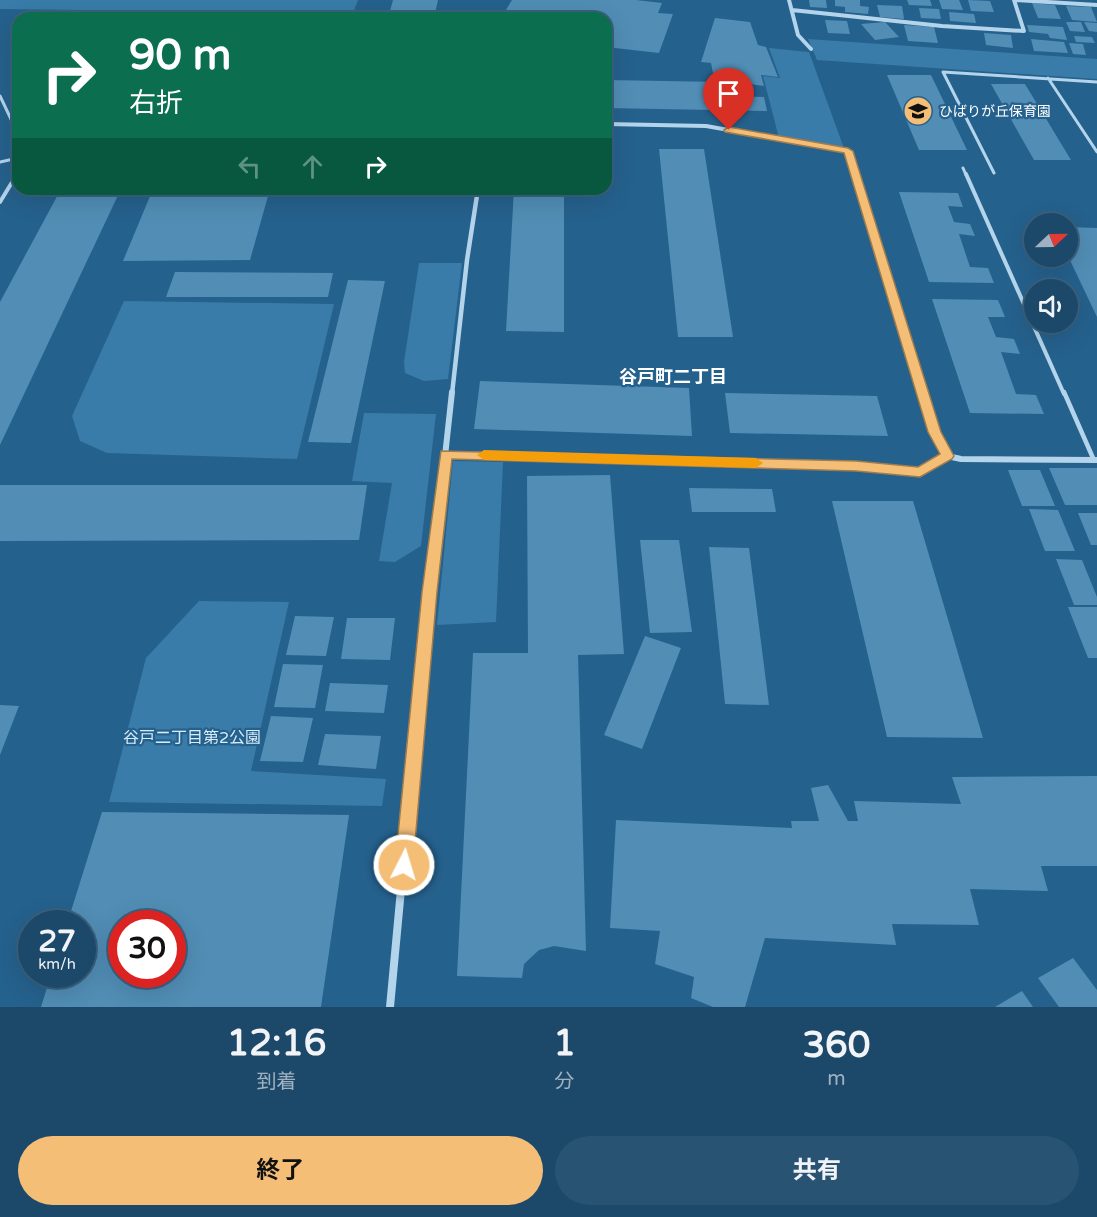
<!DOCTYPE html>
<html lang="ja">
<meta charset="utf-8">
<style>
:root{--surface:#1c496a;--page:#295372;--text:#f1f3f6;--muted:#a0b2c1;--line:#3a617e;--accent:#f5be77}
body{margin:0;font-family:"Varela Round","Noto Sans JP",sans-serif;background:var(--page);color:var(--text);height:100vh;display:flex;flex-direction:column;font-size:22px;white-space:nowrap}
*{box-sizing:border-box;margin:0}
p{font-size:20px;color:var(--muted)}
.icon{flex:none;width:33px;height:33px;fill:none;stroke:currentColor;stroke-width:2;stroke-linecap:round;stroke-linejoin:round}
.map{position:relative;height:1007px;overflow:hidden}
.details{display:flex;flex-direction:column;background:var(--surface);flex:1}
.details>*{flex:none}
.top-card{position:absolute;left:12px;top:12px;width:600px;height:183px;border-radius:18px;box-shadow:0 6px 24px #0002,0 0 0 2px var(--line);background:#0b6e4f;color:#fff;overflow:hidden}
.needle{width:39px;rotate:68deg}
.tools{position:absolute;left:1024px;top:213px;display:grid;gap:12px}
.tools a{display:grid;place-items:center;width:54px;height:54px;border-radius:50%;background:var(--surface);box-shadow:0 6px 24px #0002,0 0 0 2px var(--line);font-size:30px}
.speed{position:absolute;left:18px;top:910px;display:flex;gap:12px;font-size:30px;font-weight:700;text-align:center}
.speed>*{display:grid;place-content:center;width:78px;height:78px;border-radius:50%;background:var(--surface);box-shadow:0 6px 24px #0002,0 0 0 2px var(--line);line-height:1}
.speed small{font-size:15px;font-weight:400}
.speed .limit{border:9px solid #d22;background:#fff;color:#111}
.pin{position:absolute;display:grid;place-items:center;width:51px;height:51px;color:#fff;margin:-62px -26px;border-radius:50% 50% 50% 0;rotate:-45deg;box-shadow:0 0 6px #0007}
.pin .icon{rotate:45deg}
.me{position:absolute;width:66px;margin:-33px;rotate:5deg;stroke-linejoin:round;filter:drop-shadow(0 0 4px #0008)}
.turn{display:flex;align-items:center;gap:21px;height:126px;padding:0 18px;font-size:27px}
.turn .icon{width:78px;height:78px;stroke-width:2.5}
.turn b{display:block;font-size:42px;line-height:51px}
.lanes{display:flex;align-items:center;height:57px;padding:0 18px;background:#0003;justify-content:center;gap:30px;direction:ltr}
.lanes .off{opacity:.35}
.eta{display:flex;justify-content:space-evenly;align-items:center;height:102px;text-align:center}
.eta b{font-size:36px;font-weight:700;line-height:42px}
.button{display:flex;gap:12px;margin-top:auto;padding:12px 18px}
.button a{flex:1;height:69px;border-radius:36px;background:var(--accent);color:#111;font-size:24px;font-weight:700;line-height:69px;text-align:center}
.button a+a{background:var(--page);color:var(--text)}
.map>svg:first-child{display:block}
.green{fill:#397ca9}
.building{fill:#518db5;fill-rule:evenodd}
.lines{fill:none;stroke-linecap:round;stroke-linejoin:round}
.service-far2{stroke:#b3d4eb;stroke-width:3}
.service-far1{stroke:#b3d4eb;stroke-width:4}
.service{stroke:#b3d4eb;stroke-width:4.5}
.minor-far3{stroke:#b3d4eb;stroke-width:4}
.minor-far2{stroke:#b3d4eb;stroke-width:4.5}
.minor-far1{stroke:#b3d4eb;stroke-width:6}
.minor{stroke:#b3d4eb;stroke-width:8}
.route{fill:#f5be77;stroke:#9f7c4d;stroke-width:1.5}
.slow{fill:#f59e0b}
.labels{text-anchor:middle;stroke-width:4.5;stroke-linejoin:round;paint-order:stroke}
.far-poi-label{font-size:14px;fill:#fff;stroke:#25618d;text-anchor:start}
.park-label{font-size:16px;fill:#d8ebf8;stroke:#25618d}
.neighbourhood-label{font-size:18px;font-weight:bold;fill:#fff;stroke:#25618d}
</style>
<div class="map">
<svg width="1097" height="1007" viewBox="0 0 1097 1007">
<rect width="100%" height="100%" fill="#25618d"/>
<path class="green" d="M0 0H358L353 13 0 9Z
M808 39 1097 59V79L817 60Z
M769 48 809 52 845 151 779 138 763 76 780 78Z
M419 263H462L448 379 424 381 405 373 404 362Z
M124 301 334 304 297 459 107 453 80 441 72 416Z
M364 413 436 414 421 546 395 562 379 561 392 483 352 481Z
M453 461 503 462 496 622 437 625Z
M199 601 289 602 251 771 386 779 382 806 109 802 146 658Z"/>
<path class="building" d="M393 0H438L434 18H388Z
M512 0H636L662 3 658 13 673 14 659 53 606 47V18H501Z
M809 0H826L827 8 810 7Z
M835 0H860V6L869 7 868 14 845 12V7L835 6Z
M907 0H930L932 6 909 5Z
M939 0H959L963 10 942 9Z
M968 0 990 1 994 12 971 11Z
M1032 3 1055 5 1061 19 1038 18Z
M877 5 902 6 904 19 880 17Z
M1066 6 1091 7 1097 22 1072 20Z
M919 8 939 9 941 19 921 18Z
M949 12 974 14 976 23 950 21Z
M715 18 750 22 758 45 766 47 778 77 761 75 764 86 729 81V74L713 73 711 63 701 62Z
M825 20 847 21 850 34 828 33Z
M885 22 899 37 875 40 861 24Z
M1066 22H1081L1085 32 1070 31Z
M1084 22 1097 23V32L1089 31Z
M904 25 934 27 938 43 908 41Z
M1027 25 1063 27 1067 40 1050 38 1048 34 1029 32Z
M984 33 1011 35 1013 48 986 45Z
M1074 36 1092 37 1095 43 1076 42Z
M1031 39 1064 42 1068 53 1034 51Z
M1069 43 1083 44 1086 55 1073 54Z
M887 75H931L967 150H919Z
M606 80 722 82 725 96 764 97 767 111 606 108Z
M991 84H1025L1071 160H1034Z
M659 149H704L733 337H678Z
M61 189H121L0 445V302Z
M153 189H270L250 260 123 261Z
M514 189H564V332L506 331Z
M899 192 958 193 963 207 948 206 954 222 970 224 975 236 959 234 970 267 988 268 994 283 929 282Z
M1068 227 1097 228V317L1068 256Z
M175 272 333 273 328 297H166Z
M348 280 385 281 351 443 308 442Z
M932 299 998 300 1005 317H988L996 337 1014 339 1020 354 1001 352 1016 394 1036 395 1044 414 970 413Z
M480 381 689 388 692 436 474 429Z
M725 393 877 396 888 436 730 433Z
M1049 468H1097V505H1065Z
M1008 470H1040L1055 506H1022Z
M610 475 624 654 578 655 586 951 554 946 539 950 524 964 522 978 457 976 473 653H528L527 476Z
M0 485H367L359 540 0 541Z
M689 488 772 489 776 512H692Z
M832 501H913L983 738 887 737Z
M1029 509 1058 510 1075 551H1045Z
M1078 513H1097V545H1091Z
M640 540H679L692 632 650 633Z
M709 547 749 548 769 705 725 704Z
M1056 559 1082 560 1097 597V605H1074Z
M1068 607H1097V658H1088Z
M295 616 334 617 326 656 286 655Z
M347 618H395L390 660 341 659Z
M645 636 681 648 642 749 604 735Z
M283 664 323 665 315 708 274 707Z
M330 683 388 685 384 713 325 711Z
M0 705 19 706 0 755Z
M271 716 313 718 303 762 260 761Z
M325 734 381 736 376 769 318 765Z
M1097 776V866H1041L1048 891 970 889 979 925 892 924 896 945 765 938 745 1007H713L691 998 694 977 655 964 660 931 610 928 616 820 792 828 791 821H819L811 788 828 785 848 821H858L854 801 961 804 952 777Z
M102 812 349 815 321 1007H41L51 975H82V924H67ZM122 924H172V975H122Z
M1073 958 1097 990V1007H1059L1038 978Z
M1022 991 1033 1007H995Z"/>
<g class="lines">
<path class="service-far2" d="M1048 78 1097 152
M0 96 18 134
M0 162 18 158
M963 168 966 175
M994 173 943 72 1097 82
M16 175 18 172"/>
<path class="service-far1" d="M966 174 1064 394
M0 202 17 174"/>
<path class="service" d="M1064 392 1093 458"/>
<path class="minor-far3" d="M789 0 798 35 811 49
M1014 0 1097 5
M792 10 942 26 1024 31 1014 0
M606 124 706 126 848 151 856 175"/>
<path class="minor-far2" d="M855 174 923 394
M452 394 467 260 478 189"/>
<path class="minor-far1" d="M923 392 935 432 947 456
M446 454 856 466 920 472 947 456 961 459 1097 460
M422 667 452 392"/>
<path class="minor" d="M390 1007 422 665"/>
</g>
<path class="route" d="M729 127 848 148 853 151 941 432 954 456 952 459 920 477 856 471 452 459 437 592 413 865 410 872 404 874 398 872 395 865 422 592 441 451 856 461 918 467 940 454 928 432 844 153 725 132 724 130Z"/>
<path class="slow" d="M484 450 756 458 763 463 756 468 484 460 477 455Z"/>
<defs>
<g id="school-disc" transform="scale(1.5)"><circle r="9.5" fill="#f5be77" stroke="#25618d"/><path d="M0-5L7-2L0 1L-7-2ZM-4 1L0 2.5L4 1V4Q0 6-4 4Z" fill="#111"/></g>
</defs>
<g fill-rule="evenodd">
<use href="#school-disc" x="918" y="111"/>
</g>
<g class="labels">
<g class="far-poi-label">
<text x="939" y="116">ひばりが丘保育園</text>
</g>
<g class="park-label">
<text x="192" y="743">谷戸二丁目第2公園</text>
</g>
<g class="neighbourhood-label">
<text x="673" y="383">谷戸町二丁目</text>
</g>
</g>
</svg>
<div class="tools">
<a><svg class="needle" viewBox="-14 -14 28 28"><path d="M0-13l5 13h-10z" fill="#e53935"/><path d="M0 13l5-13h-10z" fill="#a0b2c1"/></svg></a>
<a><svg class="icon" aria-label="sound" viewBox="0 0 24 24"><path d="M4 9h4l5-4v14l-5-4H4zM17 9q2 3 0 6"/></svg></a>
</div>
<div class="speed"><div>27<small>km/h</small></div><div class="limit">30</div></div>
<div class="pin" style="left:729px;top:130px;background:#d93025"><svg class="icon" aria-label="arrive" viewBox="0 0 24 24"><path d="M6 21V4h12l-3 4 3 4H6"/></svg></div>
<svg class="me" style="left:404px;top:865px" viewBox="-20 -20 40 40"><circle r="17" fill="#f5be77" stroke="#fff" stroke-width="3"/><path d="M0-11L8 9 0 5-8 9z" fill="#fff"/></svg>
<div class="top-card">
<div class="turn"><svg class="icon" aria-label="right" viewBox="0 0 24 24"><path d="M7 20v-9h11M14 6l5 5-5 5"/></svg><div><b>90 m</b>右折</div></div>
<div class="lanes"><svg class="icon off" aria-label="left" viewBox="0 0 24 24"><path d="M17 20v-9H6M10 6l-5 5 5 5"/></svg><svg class="icon off" aria-label="ahead" viewBox="0 0 24 24"><path d="M12 20V5M6 11l6-6 6 6"/></svg><svg class="icon" aria-label="right" viewBox="0 0 24 24"><path d="M7 20v-9h11M14 6l5 5-5 5"/></svg></div>
</div>
</div>
<section class="details">
<div class="eta">
<div><b>12:16</b><p>到着</p></div>
<div><b>1</b><p>分</p></div>
<div><b>360</b><p>m</p></div>
</div>
<div class="button"><a>終了</a><a>共有</a></div>
</section>
